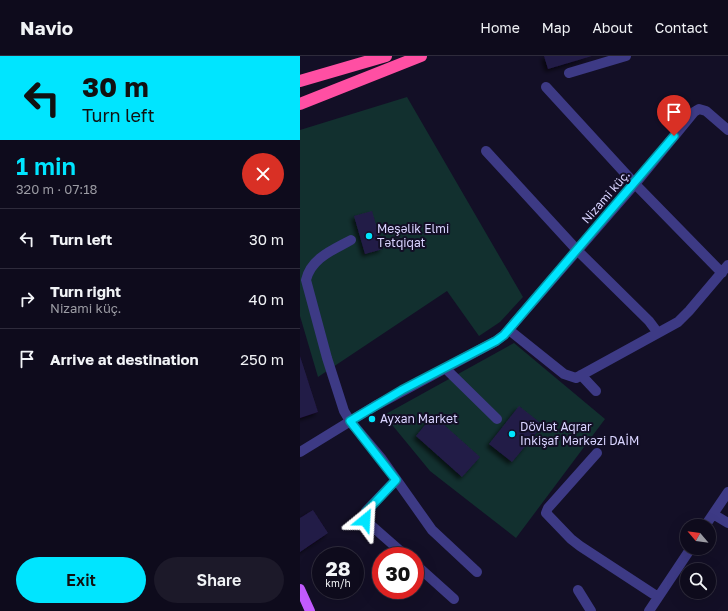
<!DOCTYPE html>
<meta charset="utf-8">
<style>
:root{--surface:#0e0b1c;--page:#1c1929;--text:#f1f3f6;--muted:#9b9ba3;--line:#2e2b3b;--accent:#00e5ff}
body{margin:0;font-family:"Golos Text",sans-serif;background:var(--page);color:var(--text);height:100vh;display:flex;flex-direction:column;font-size:15px;white-space:nowrap}
*{box-sizing:border-box;margin:0}
p{font-size:13px;color:var(--muted)}
.icon{flex:none;width:22px;height:22px;fill:none;stroke:currentColor;stroke-width:2;stroke-linecap:round;stroke-linejoin:round}
.map{position:relative;flex:1;overflow:hidden}
.sheet{display:flex;flex-direction:column;background:var(--surface);width:300px}
.sheet>*{flex:none}
.banner{background:#00e5ff;color:#111;overflow:hidden}
.needle{width:26px;rotate:299deg}
.tools{position:absolute;left:380px;top:463px;display:grid;gap:8px}
.tools a{display:grid;place-items:center;width:36px;height:36px;border-radius:50%;background:var(--surface);box-shadow:0 4px 16px #0002,0 0 0 1px var(--line);font-size:20px}
.speed{position:absolute;left:12px;top:491px;display:flex;gap:8px;font-size:20px;font-weight:700;text-align:center}
.speed>*{display:grid;place-content:center;width:52px;height:52px;border-radius:50%;background:var(--surface);box-shadow:0 4px 16px #0002,0 0 0 1px var(--line);line-height:1}
.speed small{font-size:10px;font-weight:400}
.speed .limit{border:6px solid #d22;background:#fff;color:#111}
.pin{position:absolute;display:grid;place-items:center;width:34px;height:34px;color:#fff;margin:-41px -17px;border-radius:50% 50% 50% 0;rotate:-45deg;box-shadow:0 0 4px #0007}
.pin .icon{rotate:45deg}
.me{position:absolute;width:44px;margin:-22px;rotate:27deg;stroke-linejoin:round;filter:drop-shadow(0 0 3px #0008)}
.turn{display:flex;align-items:center;gap:14px;height:84px;padding:0 16px;font-size:18px}
.turn .icon{width:52px;height:52px;stroke-width:2.5}
.turn b{display:block;font-size:28px;line-height:34px}
.round{display:grid;place-items:center;flex:none;width:42px;height:42px;border-radius:21px;background:var(--page)}
.headline{display:flex;align-items:center;justify-content:space-between;height:68px;padding:0 16px}
h1{font-size:24px;font-weight:600;line-height:30px;color:var(--accent)}
.primary-button{display:flex;gap:8px;margin-top:auto;padding:8px 16px}
.primary-button a{flex:1;height:46px;border-radius:24px;background:var(--accent);color:#111;font-size:16px;font-weight:600;line-height:46px;text-align:center}
.primary-button a+a{background:var(--page);color:var(--text)}
ul{padding:0;list-style:none}
li{display:flex;align-items:center;gap:12px;height:60px;padding:0 16px;border-top:1px solid var(--line)}
li div{flex:1}
li b{display:block;font-size:15px}
li em{font-style:normal}
header{display:flex;align-items:center;gap:24px;box-sizing:border-box;height:56px;padding:0 20px;background:var(--surface);border-bottom:1px solid var(--line)}
header strong{font-size:19px}
nav{display:flex;gap:22px;margin-inline-start:auto;font-size:14px}
main{display:flex;flex:1;min-height:0}
.map>svg:first-child{display:block}
.green{fill:#12302f}
.building{fill:#241b47;filter:url(#shadow)}
.lines{fill:none;stroke-linecap:round;stroke-linejoin:round}
.minor{stroke:#3d3a85;stroke-width:10}
.major{stroke:#c25bff;stroke-width:10}
.highway{stroke:#ff4fa3;stroke-width:12}
.route-casing{stroke:#0095a6;stroke-width:10}
.route{stroke:#00e5ff;stroke-width:7}
.poi-dot{fill:#00e5ff;stroke:#130f26;stroke-width:1.5}
.labels{text-anchor:middle;stroke-width:4;stroke-linejoin:round;paint-order:stroke}
.street-label{font-size:12px;fill:#d9d4ff;stroke:#130f26}
.poi-label{font-size:12px;fill:#d9d4ff;stroke:#130f26;text-anchor:start}
</style>
<header>
<strong>Navio</strong>
<nav><a>Home</a><a>Map</a><a>About</a><a>Contact</a></nav>
</header>
<main>
<section class="sheet">
<div class="banner">
<div class="turn"><svg class="icon" aria-label="left" viewBox="0 0 24 24"><path d="M17 20v-9H6M10 6l-5 5 5 5"/></svg><div><b>30 m</b>Turn left</div></div>
</div>
<div class="headline"><div><h1>1 min</h1><p>320 m · 07:18</p></div><a class="round" style="background:#d93025;color:#fff"><svg class="icon" aria-label="close" viewBox="0 0 24 24"><path d="M6 6l12 12M18 6L6 18"/></svg></a></div>
<ul>
<li><svg class="icon" aria-label="left" viewBox="0 0 24 24"><path d="M17 20v-9H6M10 6l-5 5 5 5"/></svg><div><b>Turn left</b></div><em>30 m</em></li>
<li><svg class="icon" aria-label="right" viewBox="0 0 24 24"><path d="M7 20v-9h11M14 6l5 5-5 5"/></svg><div><b>Turn right</b><p>Nizami küç.</p></div><em>40 m</em></li>
<li><svg class="icon" aria-label="arrive" viewBox="0 0 24 24"><path d="M6 21V4h12l-3 4 3 4H6"/></svg><div><b>Arrive at destination</b></div><em>250 m</em></li>
</ul>
<div class="primary-button"><a>Exit</a><a>Share</a></div>
</section>
<div class="map">
<svg width="428" height="555" viewBox="0 0 428 555">
<defs>
<filter id="shadow"><feDropShadow dx="-3" dy="3" stdDeviation="2" flood-color="#0009"/></filter>
</defs>
<rect width="100%" height="100%" fill="#130f26"/>
<path class="green" d="M107 41 223 241 200 266 179 280 147 235 18 321 0 260V74Z
M214 287 305 363 216 482 130 415 84 359Z"/>
<path class="building" d="M244 0H292L248 13Z
M72 155 83 193 65 198 54 160Z
M0 300 18 356 0 362Z
M219 350 243 369 212 406 189 388Z
M133 359 180 401 162 421 116 380Z
M13 454 28 477 0 496V462Z"/>
<g class="lines">
<path class="minor" d="M269 17 326 0
M246 31 335 128 422 217
M186 95 277 194 349 265 358 277
M51 184C33 194 11 202 6 224L27 302 44 355 50 365 81 402 132 474 177 516
M209 274 264 318 276 322 378 266 389 255 428 209
M145 312 197 363
M281 319 296 335
M0 396 75 350 196 285 204 279 335 128 394 56 399 53 406 55 428 74
M297 397 248 452 246 457 271 483 280 490 358 541
M96 424 66 455 65 464 106 500
M413 458 428 467
M405 470 428 436
M115 508 154 543
M278 534 291 555
M349 555 391 492"/>
<path class="major" d="M0 533 10 555"/>
<path class="highway" d="M0 25 86 0
M0 48 121 0"/>
</g>
<g class="lines">
<g class="route-casing">
<path id="route" d="M65 464 66 456 96 424 50 365 102 334 196 285 204 279 374 80"/>
</g>
<use href="#route" class="route"/>
</g>
<g class="poi-dot">
<circle cx="69" cy="180" r="4"/>
<circle cx="72" cy="363" r="4"/>
<circle cx="212" cy="378" r="4"/>
</g>
<g class="labels">
<g class="street-label">
<text transform="translate(306 141) rotate(-49)" y="4">Nizami küç.</text>
</g>
<g class="poi-label">
<text x="77" y="177">Meşəlik Elmi<tspan x="77" dy="14">Tətqiqat</tspan></text>
<text x="80" y="367">Ayxan Market</text>
<text x="220" y="375">Dövlət Aqrar<tspan x="220" dy="14">Inkişaf Mərkəzi DAİM</tspan></text>
</g>
</g>
</svg>
<div class="tools">
<a><svg class="needle" viewBox="-14 -14 28 28"><path d="M0-13l5 13h-10z" fill="#e53935"/><path d="M0 13l5-13h-10z" fill="#9b9ba3"/></svg></a>
<a><svg class="icon" aria-label="search" viewBox="0 0 24 24"><circle cx="10" cy="10" r="6"/><path d="M15 15l6 6"/></svg></a>
</div>
<div class="speed"><div>28<small>km/h</small></div><div class="limit">30</div></div>
<div class="pin" style="left:374px;top:80px;background:#d93025"><svg class="icon" aria-label="arrive" viewBox="0 0 24 24"><path d="M6 21V4h12l-3 4 3 4H6"/></svg></div>
<svg class="me" style="left:65px;top:464px" viewBox="-20 -20 40 40"><path d="M0-17L14 15 0 8-14 15z" fill="#00e5ff" stroke="#fff" stroke-width="4"/></svg>
</div>
</main>
